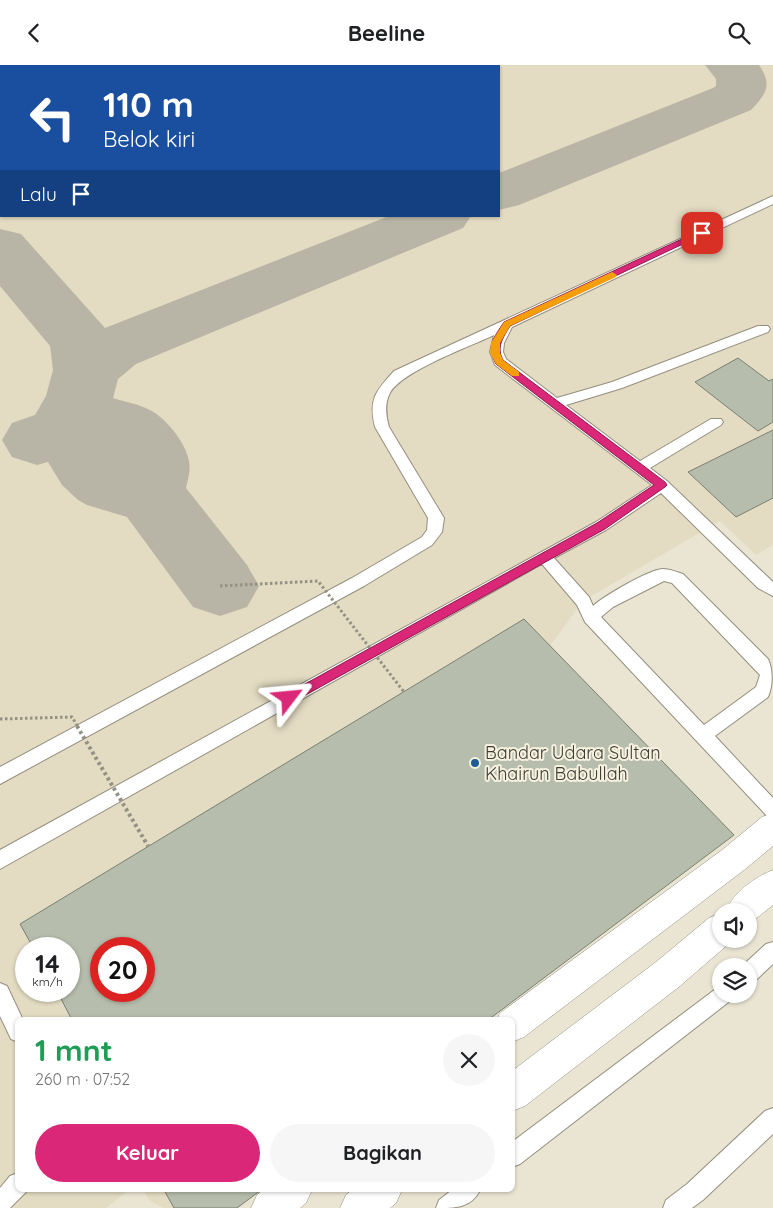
<!DOCTYPE html>
<html lang="id">
<meta charset="utf-8">
<style>
:root{--surface:#fff;--page:#f6f6f6;--text:#202124;--muted:#757577;--accent:#db2777}
body{margin:0;font-family:Quicksand,sans-serif;background:var(--page);color:var(--text);height:100vh;display:flex;flex-direction:column;font-size:19px;white-space:nowrap}
*{box-sizing:border-box;margin:0}
p{font-size:16px;color:var(--muted)}
.icon{flex:none;width:28px;height:28px;fill:none;stroke:currentColor;stroke-width:2;stroke-linecap:round;stroke-linejoin:round}
.map{position:relative;flex:1;overflow:hidden}
.details{position:absolute;left:15px;top:952px;width:500px;height:175px;display:flex;flex-direction:column;background:var(--surface);border-radius:8px;box-shadow:0 1px 4px #0004}
.details>*{flex:none}
.guide{position:absolute;left:0px;top:0px;width:500px;height:152px;box-shadow:0 1px 4px #0004;background:#1a4fa0;color:#fff;overflow:hidden}
.tools{position:absolute;left:712px;top:838px;display:grid;gap:10px}
.tools a{display:grid;place-items:center;width:45px;height:45px;border-radius:50%;background:var(--surface);box-shadow:0 1px 4px #0004;font-size:25px}
.speed{position:absolute;left:15px;top:872px;display:flex;gap:10px;font-size:25px;font-weight:700;text-align:center}
.speed>*{display:grid;place-content:center;width:65px;height:65px;border-radius:50%;background:var(--surface);box-shadow:0 1px 4px #0004;line-height:1}
.speed small{font-size:12px;font-weight:400}
.speed .limit{border:8px solid #d22;background:#fff;color:#111}
.pin{position:absolute;display:grid;place-items:center;width:42px;height:42px;color:#fff;margin:-21px;border-radius:10px;box-shadow:0 2px 8px #0006}
.me{position:absolute;width:55px;margin:-28px;rotate:61deg;stroke-linejoin:round;filter:drop-shadow(0 0 4px #0008)}
.turn{display:flex;align-items:center;gap:18px;height:105px;padding:0 20px;font-size:22px}
.turn .icon{width:65px;height:65px;stroke-width:2.5}
.turn b{display:block;font-size:35px;line-height:42px}
.then{display:flex;align-items:center;height:48px;padding:0 20px;background:#0003;gap:10px;font-size:19px}
.round{display:grid;place-items:center;flex:none;width:52px;height:52px;border-radius:26px;background:var(--page)}
.summary{display:flex;align-items:center;justify-content:space-between;height:85px;padding:0 20px}
h1{font-size:30px;font-weight:700;line-height:38px;color:#1e9e55}
.primary-button{display:flex;gap:10px;margin-top:auto;padding:10px 20px}
.primary-button a{flex:1;height:58px;border-radius:30px;background:var(--accent);color:#fff;font-size:20px;font-weight:700;line-height:58px;text-align:center}
.primary-button a+a{background:var(--page);color:var(--text)}
header{display:flex;justify-content:space-between;align-items:center;height:65px;padding:0 20px;background:var(--surface);font-size:22px;font-weight:700}
.map>svg:first-child{display:block}
.built{fill:#e3dbc2;fill-rule:evenodd}
.lines{fill:none;stroke-linecap:round;stroke-linejoin:round}
.taxiway{fill:#b9b5a6;fill-rule:evenodd}
.runway{fill:#b9b5a6;fill-rule:evenodd}
.building{fill:#b6bdac;stroke:#7a8070;fill-rule:evenodd}
.lane-casing{stroke:#948e7e;stroke-width:2}
.secondary-casing{stroke:#948e7e;stroke-width:1}
.lane{fill:#fff;fill-rule:evenodd}
.secondary{fill:#fff;fill-rule:evenodd}
.path-bridge-far1{stroke:#949184;stroke-width:3;stroke-dasharray:2.5 2.5;stroke-linecap:butt}
.path-bridge{stroke:#949184;stroke-width:4;stroke-dasharray:3 3;stroke-linecap:butt}
.route{fill:#db2777;stroke:#8e194d}
.slow{fill:#f59e0b}
.poi-dot{fill:#1f5c92;stroke:#f7f2e0;stroke-width:2}
.labels{text-anchor:middle;stroke-width:4;stroke-linejoin:round;paint-order:stroke}
.poi-label{font-size:18px;fill:#3e3c35;stroke:#f7f2e0;text-anchor:start}
</style>
<header><svg class="icon" aria-label="back" viewBox="0 0 24 24"><path d="M15 5l-7 7 7 7"/></svg>Beeline<svg class="icon" aria-label="search" viewBox="0 0 24 24"><circle cx="10" cy="10" r="6"/><path d="M15 15l6 6"/></svg></header>
<div class="map">
<svg width="773" height="1143" viewBox="0 0 773 1143">
<rect width="100%" height="100%" fill="#eae5d3"/>
<path class="built" d="M0 0H773V480L756 490 720 456 583 536 550 581 734 770 488 955H18V1125H129L106 1143H0ZM1 1H499V151H1ZM26 884H69V926H26ZM101 884H144V926H101Z
M144 1125H261L237 1143H164L149 1135Z"/>
<g class="lines">
<path class="taxiway" d="M705 0H759C773 20 766 29 751 45L519 140 499 145V108L713 23 716 21V14Z
M389 151H471L463 163 136 299 118 314 113 333C125 337 139 339 150 345 166 353 186 378 189 396 191 405 188 414 186 423L247 500 259 521 247 542 220 551 193 542 127 452 87 440 78 435 62 420 48 397 37 400 12 392 2 375 12 358 35 350 46 331 53 305 50 281 0 221V164L21 169 105 263Z"/>
<path class="runway" d="M153 0H282L153 1Z
M0 35H1L0 118Z"/>
</g>
<path class="building" d="M738 293 769 316 773 314V357L758 366 695 317Z
M773 365V433L736 452 688 407Z
M524 554 734 770 488 955H72L57 926H69V884H34L20 859ZM101 884H144V926H101Z
M164 1125H261L237 1143H174Z"/>
<g class="lines">
<g class="lane-casing">
<path id="lane" d="M773 131V139L512 262 504 278 503 287 506 294 557 333 612 317 758 261H768L770 264 768 267 622 323 566 340 640 396 711 354H721L723 357 721 360 650 403 667 416 773 517V531L758 523 661 428 606 465 554 493 589 532 593 541C604 531 650 504 663 504 669 504 677 507 683 509L768 594C773 605 773 620 768 632L715 671 773 733V753L767 751 585 557 577 540 542 499 0 804V785L596 457 652 420 495 300 490 287 494 270C469 282 402 306 390 328 384 339 386 351 389 362L444 453 442 467 432 480 364 521 0 719V702L352 513 422 472 427 465 428 453 375 362C368 334 376 326 394 306ZM664 516 672 518 760 610 756 622 704 660 601 552 613 542Z
M773 877V899L756 915 749 918V901H742L766 879Z
M0 918 7 921 23 955H18V977L11 974 0 951Z
M721 920V929H733L730 936 520 1099 512 1102V1077Z
M773 1043V1069L703 1135 692 1143H663L666 1135 687 1119 765 1046Z
M18 1108V1125H26V1127L10 1143H0V1123L10 1111Z
M452 1125H480C471 1143 456 1143 436 1143L439 1135Z"/>
</g>
<g class="secondary-casing">
<path id="secondary" d="M773 748V781L744 805 524 972 512 977V955H497L500 948 722 785 762 752Z
M773 805V840L749 859V846H726C733 828 755 812 773 805Z
M721 848V874L733 875 680 921 525 1041 512 1046V1006L656 897 709 853Z
M263 1125H312L306 1138 300 1143H251L257 1130Z
M352 1125H402L396 1138 390 1143H340L346 1130Z"/>
</g>
<use href="#lane" class="lane"/>
<use href="#secondary" class="secondary"/>
<path class="path-bridge-far1" d="M220 521 318 516 404 627
M0 654 72 652 78 662"/>
<path class="path-bridge" d="M77 661 148 781"/>
</g>
<path class="route" d="M699 166 706 168 510 261C503 273 496 282 503 295L665 417 667 420 665 422 605 464 293 637H285L283 633 285 630 597 458 654 420 496 299C486 281 493 274 504 257Z"/>
<path class="slow" d="M612 207 617 210 616 212 510 261 500 278V288L503 295 519 307V311H512L496 299 490 288 491 278 504 257Z"/>
<circle class="poi-dot" cx="475" cy="698" r="5"/>
<g class="labels">
<g class="poi-label">
<text x="485" y="694">Bandar Udara Sultan<tspan x="485" dy="21">Khairun Babullah</tspan></text>
</g>
</g>
</svg>
<div class="tools">
<a><svg class="icon" aria-label="sound" viewBox="0 0 24 24"><path d="M4 9h4l5-4v14l-5-4H4zM17 9q2 3 0 6"/></svg></a>
<a><svg class="icon" aria-label="layers" viewBox="0 0 24 24"><path d="M12 4l9 5-9 5-9-5zM3 14l9 5 9-5"/></svg></a>
</div>
<div class="speed"><div>14<small>km/h</small></div><div class="limit">20</div></div>
<div class="pin" style="left:702px;top:168px;background:#d93025"><svg class="icon" aria-label="arrive" viewBox="0 0 24 24"><path d="M6 21V4h12l-3 4 3 4H6"/></svg></div>
<svg class="me" style="left:289px;top:633px" viewBox="-20 -20 40 40"><path d="M0-17L14 15 0 8-14 15z" fill="#db2777" stroke="#fff" stroke-width="4"/></svg>
<div class="guide">
<div class="turn"><svg class="icon" aria-label="left" viewBox="0 0 24 24"><path d="M17 20v-9H6M10 6l-5 5 5 5"/></svg><div><b>110 m</b>Belok kiri</div></div>
<div class="then">Lalu<svg class="icon" aria-label="arrive" viewBox="0 0 24 24"><path d="M6 21V4h12l-3 4 3 4H6"/></svg></div>
</div>
<section class="details">
<div class="summary"><div><h1>1 mnt</h1><p>260 m · 07:52</p></div><a class="round"><svg class="icon" aria-label="close" viewBox="0 0 24 24"><path d="M6 6l12 12M18 6L6 18"/></svg></a></div>
<div class="primary-button"><a>Keluar</a><a>Bagikan</a></div>
</section>
</div>
